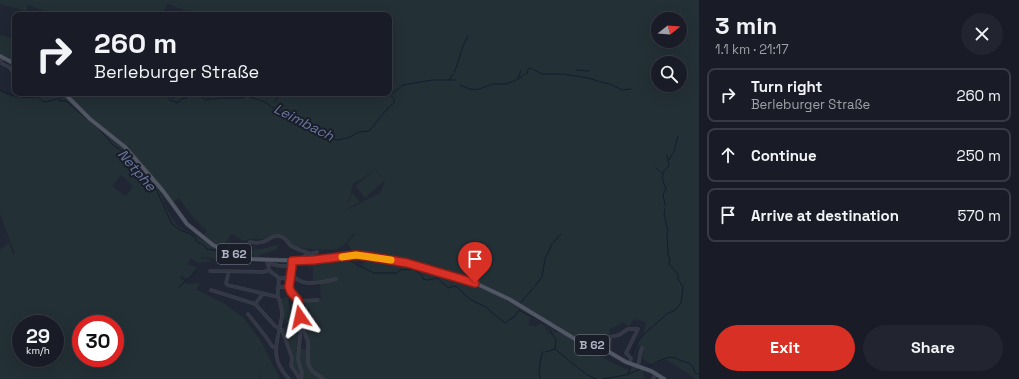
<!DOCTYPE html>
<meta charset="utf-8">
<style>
:root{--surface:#191c27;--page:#22252f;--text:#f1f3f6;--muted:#9fa1a7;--line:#373a44;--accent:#d93025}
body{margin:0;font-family:"Space Grotesk",sans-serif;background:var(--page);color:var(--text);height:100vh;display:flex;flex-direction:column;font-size:15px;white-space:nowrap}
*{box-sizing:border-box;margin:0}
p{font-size:13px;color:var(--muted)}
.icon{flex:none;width:22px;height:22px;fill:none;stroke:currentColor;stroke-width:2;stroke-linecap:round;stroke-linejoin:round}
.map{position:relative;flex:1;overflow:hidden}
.sheet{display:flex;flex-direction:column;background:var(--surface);width:320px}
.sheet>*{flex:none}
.banner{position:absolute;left:12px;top:12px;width:380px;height:84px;border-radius:8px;box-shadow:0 4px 16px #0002,0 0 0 1px var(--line);background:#191c27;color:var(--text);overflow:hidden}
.needle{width:26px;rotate:73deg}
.buttons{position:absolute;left:651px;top:12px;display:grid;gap:8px}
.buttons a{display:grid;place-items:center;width:36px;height:36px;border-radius:50%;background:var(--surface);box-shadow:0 4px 16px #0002,0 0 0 1px var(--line);font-size:20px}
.speed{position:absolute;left:12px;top:315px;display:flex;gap:8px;font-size:20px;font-weight:700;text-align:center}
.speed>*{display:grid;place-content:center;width:52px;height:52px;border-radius:50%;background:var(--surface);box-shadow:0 4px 16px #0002,0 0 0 1px var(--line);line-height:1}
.speed small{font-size:10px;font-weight:400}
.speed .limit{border:6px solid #d22;background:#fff;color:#111}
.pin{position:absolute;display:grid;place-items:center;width:34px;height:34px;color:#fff;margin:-41px -17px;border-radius:50% 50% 50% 0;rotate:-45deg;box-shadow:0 0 4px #0007}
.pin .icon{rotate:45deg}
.me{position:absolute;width:44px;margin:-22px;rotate:349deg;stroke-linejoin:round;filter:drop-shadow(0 0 3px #0008)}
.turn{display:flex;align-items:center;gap:14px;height:84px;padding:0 16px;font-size:18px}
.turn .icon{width:52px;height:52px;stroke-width:2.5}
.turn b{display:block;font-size:28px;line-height:34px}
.round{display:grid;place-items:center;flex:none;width:42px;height:42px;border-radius:21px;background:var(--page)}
.summary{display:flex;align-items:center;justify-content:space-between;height:68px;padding:0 16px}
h1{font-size:24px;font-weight:600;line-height:30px}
.button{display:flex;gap:8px;margin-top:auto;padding:8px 16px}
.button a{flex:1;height:46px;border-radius:24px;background:var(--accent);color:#fff;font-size:16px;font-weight:600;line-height:46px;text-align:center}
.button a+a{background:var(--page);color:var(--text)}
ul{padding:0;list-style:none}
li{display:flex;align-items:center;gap:12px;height:54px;margin:0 8px 6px;padding:0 8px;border:2px solid var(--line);border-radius:8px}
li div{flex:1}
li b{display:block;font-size:15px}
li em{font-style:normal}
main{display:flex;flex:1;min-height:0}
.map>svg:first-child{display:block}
.green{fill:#233035;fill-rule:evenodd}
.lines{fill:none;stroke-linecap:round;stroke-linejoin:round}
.stream{stroke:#151d30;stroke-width:1}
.minor-casing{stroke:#3d424f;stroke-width:3.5}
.major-casing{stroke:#3d424f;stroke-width:4.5}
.minor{stroke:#343845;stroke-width:2.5}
.major{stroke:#525765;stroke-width:3.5}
.route-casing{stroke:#8d1f18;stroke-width:10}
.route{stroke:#d93025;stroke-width:7}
.slow{stroke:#f59e0b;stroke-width:7}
.labels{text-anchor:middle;stroke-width:4;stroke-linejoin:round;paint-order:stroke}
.shield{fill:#1a1e29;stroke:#828694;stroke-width:1}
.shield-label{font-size:12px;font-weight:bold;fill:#aeb3c2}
.water-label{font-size:14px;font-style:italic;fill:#69789f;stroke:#1a1e29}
</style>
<main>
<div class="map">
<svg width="699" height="379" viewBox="0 0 699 379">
<rect width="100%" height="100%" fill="#212634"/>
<path class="green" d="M0 0H699V379H696L667 360 658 361 654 365 644 360V358L641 356 642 347 637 344 643 335 646 322 634 319 629 327 624 322 611 329 610 327 608 351 573 336 559 326 478 285 554 327 555 330 549 333 547 326 531 318 528 325 537 327 539 323C545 325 546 328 549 334L559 330 600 350 598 355 625 369H629L631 365 643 369 644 379H324L316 375 322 379H302L298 358 299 349H309L303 327 305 301 321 300 320 282H313V267H308V262L357 256 355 264 362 267 367 254H347V252L352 250 347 243 355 234 358 233 353 234 342 247 337 249 332 250 294 248 283 235C272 234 268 239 261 239 254 239 252 238 244 241L231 234 222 248 202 236 207 231 192 216 179 198 172 203 129 150 106 130 84 112 70 97 71 95 76 93H169L167 94 174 100 175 98 169 93H173L181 97 184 93H203L205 97 209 99 213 96H207L206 95 208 93 212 95 215 93H389V15H190L191 12 167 4 162 15H77V11L47 12 28 5 26 11 0 4ZM658 19H680V41H658ZM658 63H680V85H658ZM375 170H376L385 182 380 193 353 207 344 210 360 202 352 193 350 200 346 207 349 200 353 184 374 171 355 186 365 198 384 181Z
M0 35 15 39V63L0 55Z
M15 90V93H27L26 96 32 97 41 93H62L130 153 137 162 140 169 154 183 163 198 162 199 171 217 178 226 217 249 232 255 231 261 221 260V257L220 259 202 257 201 258 213 261 199 263 190 258 187 264 197 267 188 279 182 276 184 271 180 278 188 284 199 283 197 290 225 304 244 318 262 343 280 379H262L258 373 261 379H0V249L9 243 13 255 15 254 0 214V91L12 97ZM121 175 133 186 126 196 112 186ZM21 324H55V358H21ZM81 324H115V358H81Z
M228 242 235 248 238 249 241 246 248 251H253L255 249C263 250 269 246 277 245L278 249 260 255 257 258H254V255L243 254 241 255 232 252 233 250 227 243Z
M287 297 292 303 293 311 299 309C300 325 297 341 298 357 298 365 302 371 301 379L291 365 292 358 287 340 292 337 289 330 284 332 283 329 288 326 286 320 282 319 280 299Z"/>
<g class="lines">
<path class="stream" d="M577 70 589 71
M454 72C460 60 461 47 468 36
M527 74 528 69 531 68 542 74H563L588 78 604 83 610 84 622 90 631 89
M518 78 521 71
M449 80 453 74
M460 85C477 93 477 89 493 84 497 83 502 85 506 84 512 82 520 79 525 74
M0 90C16 98 22 98 39 97L42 101 46 102 57 99 60 101H66L100 130 113 145 128 155 139 171 144 176V177L152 184 156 189 172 224 180 230 188 233 196 238V241L205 246 207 249 218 251 235 261 265 262
M164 93 170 100 178 103 181 99 186 98 193 93
M195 93 206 100 221 98H242L247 96 265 102 282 114 318 130C324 129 328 135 331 139L339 140 350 137 359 132 369 131C378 122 384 110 394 103V99L391 96
M392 94 403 85 432 80H455
M59 99 63 96
M275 101 280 93
M674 151 678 136
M669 160 673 153
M656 168 663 174
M665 205 663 195 666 189C664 184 661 178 663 173 664 170 668 168 669 165L667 155
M665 208 664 214 668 231 667 232 668 254
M553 243 561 234
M668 255 670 260 669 264 678 274
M269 262 284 265 300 263 313 264 327 261H336L346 259 353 262 358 266 364 268 374 273H397L400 270 414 269 423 277V279L428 280 438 278 443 284 449 288 453 286 457 287 471 300 486 307 496 316 505 323 514 317 519 310 549 326 552 334 556 339 555 349C567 358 582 374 596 379
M280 281 287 286
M535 286 542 277 545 259 552 244
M179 287 196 272
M288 296 289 292
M289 299 294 328 299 334 298 345
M520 304C524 297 530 294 533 288
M550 326 554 330
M556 331 560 332
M575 341 596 349
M545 352 555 349
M608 354 611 356
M631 357 635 346 643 335 668 313 674 311 681 303 683 287 678 279V275
M646 368C655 364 665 355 676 358 678 359 680 361 682 361 690 364 693 363 695 373L699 374
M628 374 631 366
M540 379C538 372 540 358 543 352
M602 379 626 375 641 369"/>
<g class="minor-casing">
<path id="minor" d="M1 57V63L9 67 15 75
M250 242C267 246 270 234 279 236 287 237 287 244 293 247 299 250 306 252 311 254L314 260
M300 260 306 255 317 252
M292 261V266L289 287 299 304 301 323 308 342V364L312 371 323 379
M267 263 281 266H292
M267 263 270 271 279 278
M210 271 263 272 269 270
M229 271 226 283 227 285 278 297
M291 275C295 278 299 281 303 282 313 285 326 281 336 279
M279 278C279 284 277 291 278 296 280 303 282 308 282 315 279 340 267 356 289 379
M279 278H284L291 276
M279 287H289
M211 290 255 304 258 307 275 326 282 330 292 358 291 366 300 379
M298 301 318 300
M255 304 263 294
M248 314 266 337 272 346 275 348
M301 326 298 359 302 373 301 379
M609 352 610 337 619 335 628 329H638
M630 363 631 358 626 353 638 329
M638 366C640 360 639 354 642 348
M653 379 656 373"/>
</g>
<g class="major-casing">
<path id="major" d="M0 56 15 64
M64 93 90 119 125 147 163 191 187 224 213 245 230 253 250 259 309 261 333 258
M331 258 361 255 398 261 475 283 509 299 575 339 609 352 626 362 651 371 664 379"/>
</g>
<use href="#minor" class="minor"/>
<use href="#major" class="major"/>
</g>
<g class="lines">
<g class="route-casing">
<path id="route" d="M300 317 298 300 291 292 289 287 292 266V261L314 260 356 255 366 256 407 263 475 283"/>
</g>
<use href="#route" class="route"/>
<path class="slow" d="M342 257 356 255 391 260"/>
</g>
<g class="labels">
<g class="shield">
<rect x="217" y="244" width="34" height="20" rx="3"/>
<rect x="575" y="335" width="34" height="20" rx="3"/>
</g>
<g class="shield-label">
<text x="234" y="258">B 62</text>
<text x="592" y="349">B 62</text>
</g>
<g class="water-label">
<text transform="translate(304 122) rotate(27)" y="5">Leimbach</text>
<text transform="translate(137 170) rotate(49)" y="5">Netphe</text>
</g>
</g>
</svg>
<div class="buttons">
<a><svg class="needle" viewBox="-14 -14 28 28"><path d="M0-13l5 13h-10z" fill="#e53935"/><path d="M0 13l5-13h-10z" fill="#9fa1a7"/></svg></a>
<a><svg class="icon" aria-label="search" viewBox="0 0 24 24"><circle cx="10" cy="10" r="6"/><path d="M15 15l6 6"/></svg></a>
</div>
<div class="speed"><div>29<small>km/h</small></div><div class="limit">30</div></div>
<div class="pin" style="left:475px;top:283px;background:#d93025"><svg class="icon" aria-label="arrive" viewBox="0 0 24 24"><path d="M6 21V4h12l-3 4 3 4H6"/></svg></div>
<svg class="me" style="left:300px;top:317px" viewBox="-20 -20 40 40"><path d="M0-17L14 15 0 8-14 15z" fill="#d93025" stroke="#fff" stroke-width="4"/></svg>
<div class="banner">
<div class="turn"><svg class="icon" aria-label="right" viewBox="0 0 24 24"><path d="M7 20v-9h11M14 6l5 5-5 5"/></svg><div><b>260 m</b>Berleburger Straße</div></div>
</div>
</div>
<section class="sheet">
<div class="summary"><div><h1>3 min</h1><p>1.1 km · 21:17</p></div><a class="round"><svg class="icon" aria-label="close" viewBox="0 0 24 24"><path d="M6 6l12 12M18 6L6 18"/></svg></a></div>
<ul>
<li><svg class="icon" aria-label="right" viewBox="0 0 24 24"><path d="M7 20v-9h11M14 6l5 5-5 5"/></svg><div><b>Turn right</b><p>Berleburger Straße</p></div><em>260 m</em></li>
<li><svg class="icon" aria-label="ahead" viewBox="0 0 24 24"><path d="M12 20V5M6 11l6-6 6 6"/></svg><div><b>Continue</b></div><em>250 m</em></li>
<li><svg class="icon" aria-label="arrive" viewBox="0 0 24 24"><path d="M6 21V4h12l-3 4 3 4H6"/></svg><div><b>Arrive at destination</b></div><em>570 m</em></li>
</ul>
<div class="button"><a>Exit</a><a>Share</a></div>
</section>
</main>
